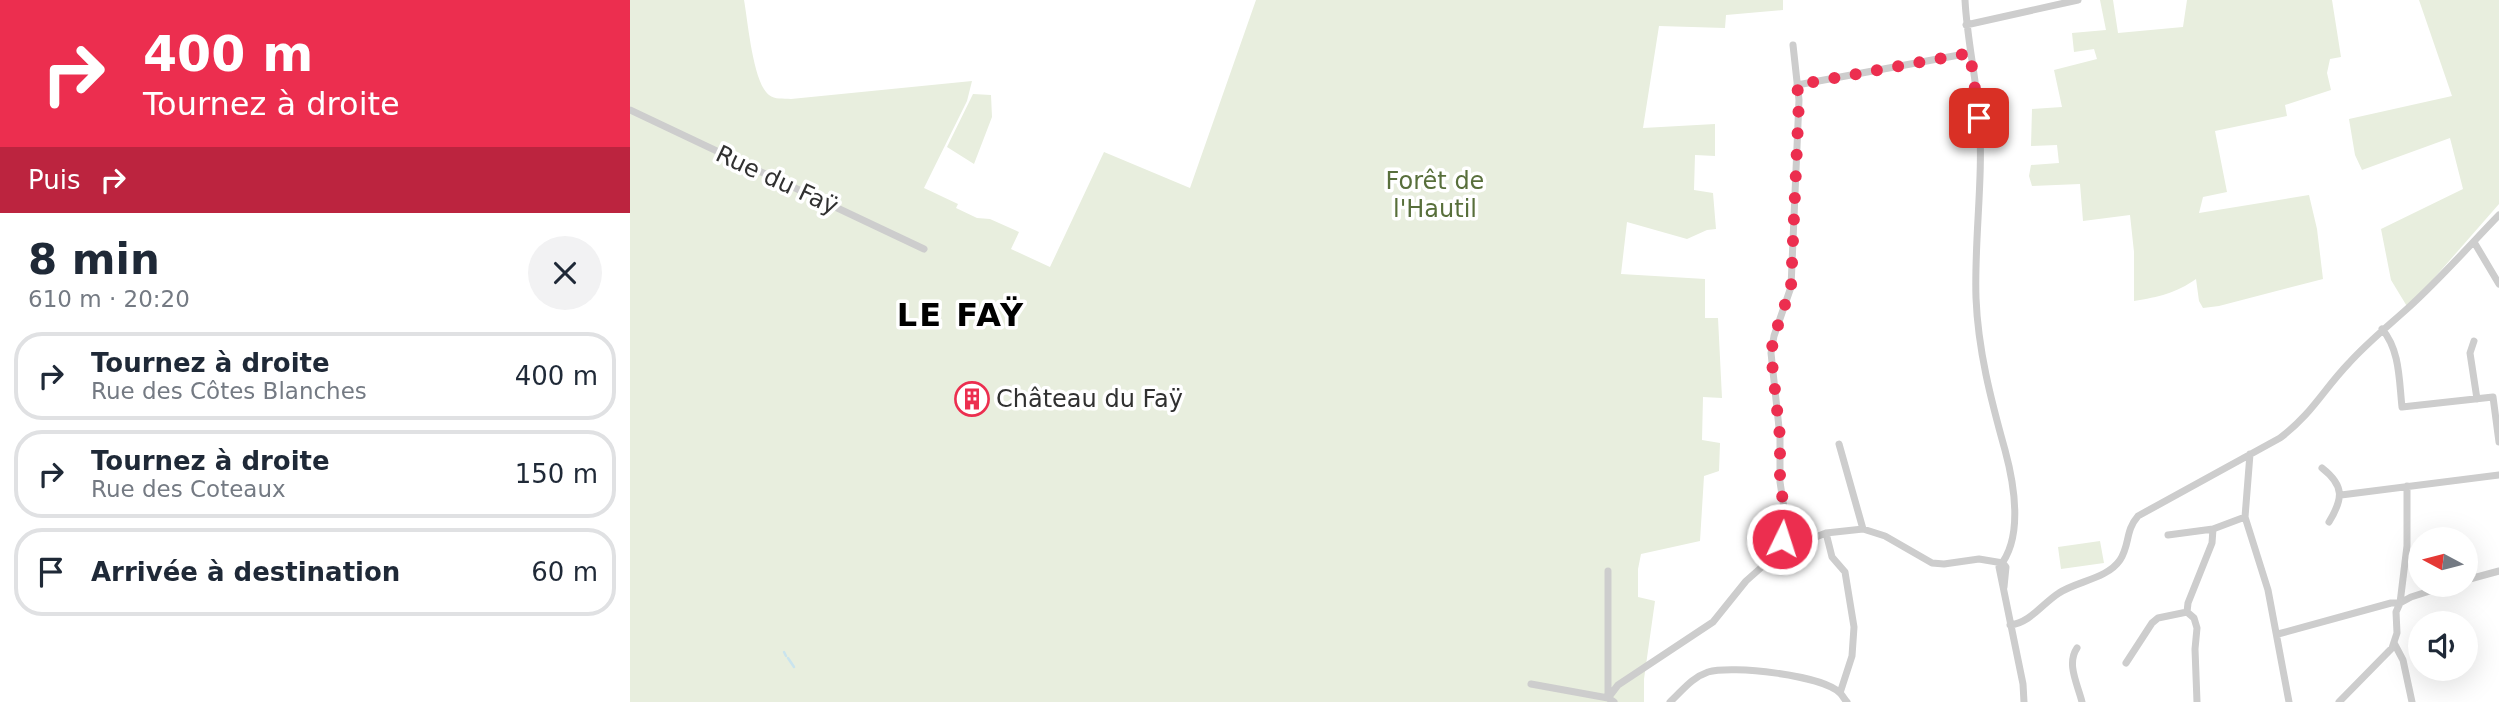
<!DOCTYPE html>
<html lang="fr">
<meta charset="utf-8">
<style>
:root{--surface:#fff;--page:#f2f2f3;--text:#1f2937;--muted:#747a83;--line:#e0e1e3}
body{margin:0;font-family:"DejaVu Sans",sans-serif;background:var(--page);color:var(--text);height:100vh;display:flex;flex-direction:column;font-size:26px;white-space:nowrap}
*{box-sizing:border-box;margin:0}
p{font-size:23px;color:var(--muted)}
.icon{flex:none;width:38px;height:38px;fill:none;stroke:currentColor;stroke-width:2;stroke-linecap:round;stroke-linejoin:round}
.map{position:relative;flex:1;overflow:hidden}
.side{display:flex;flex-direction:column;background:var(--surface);width:630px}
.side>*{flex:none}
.banner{background:#ec2e4f;color:#fff;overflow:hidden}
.needle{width:46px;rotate:277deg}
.buttons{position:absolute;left:1778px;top:527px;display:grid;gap:14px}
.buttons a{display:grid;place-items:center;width:70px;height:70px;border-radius:50%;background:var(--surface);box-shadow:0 7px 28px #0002;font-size:35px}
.pin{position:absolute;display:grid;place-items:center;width:60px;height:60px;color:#fff;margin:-30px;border-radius:14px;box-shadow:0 4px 10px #0006}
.me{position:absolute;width:77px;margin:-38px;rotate:4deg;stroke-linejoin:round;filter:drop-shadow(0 0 5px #0008)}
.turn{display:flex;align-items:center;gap:24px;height:147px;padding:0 28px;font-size:32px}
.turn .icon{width:91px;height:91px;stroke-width:2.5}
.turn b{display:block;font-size:49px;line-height:60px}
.then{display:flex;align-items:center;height:66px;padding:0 28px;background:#0003;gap:14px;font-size:26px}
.round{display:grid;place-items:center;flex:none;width:74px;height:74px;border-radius:37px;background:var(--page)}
.headline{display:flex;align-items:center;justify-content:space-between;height:119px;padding:0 28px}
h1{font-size:42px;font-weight:600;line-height:52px}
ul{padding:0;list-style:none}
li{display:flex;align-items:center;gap:21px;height:88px;margin:0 14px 10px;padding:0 14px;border:4px solid var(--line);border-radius:28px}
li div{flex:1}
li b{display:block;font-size:26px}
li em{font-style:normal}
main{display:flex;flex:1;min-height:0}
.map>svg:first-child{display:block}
.green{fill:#e8eede}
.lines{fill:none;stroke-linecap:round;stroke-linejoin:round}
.stream{stroke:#cae4ee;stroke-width:2.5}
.street{stroke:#cdcdcd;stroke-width:7}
.route{stroke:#ec2e4f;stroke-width:12;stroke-dasharray:0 21.6}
.labels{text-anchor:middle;stroke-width:7;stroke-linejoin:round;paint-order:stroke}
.street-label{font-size:24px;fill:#303030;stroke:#fff}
.park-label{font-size:24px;fill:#586f3b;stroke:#fff}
.poi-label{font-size:24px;fill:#303030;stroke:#fff;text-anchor:start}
.district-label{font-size:32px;font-weight:bold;letter-spacing:2px;fill:#000;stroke:#fff}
</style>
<main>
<section class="side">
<div class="banner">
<div class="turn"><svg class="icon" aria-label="right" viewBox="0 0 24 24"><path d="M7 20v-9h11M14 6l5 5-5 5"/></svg><div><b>400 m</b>Tournez à droite</div></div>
<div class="then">Puis<svg class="icon" aria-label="right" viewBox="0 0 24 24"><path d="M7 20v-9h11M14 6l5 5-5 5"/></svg></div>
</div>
<div class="headline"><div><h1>8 min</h1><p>610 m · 20:20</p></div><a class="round"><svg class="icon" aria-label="close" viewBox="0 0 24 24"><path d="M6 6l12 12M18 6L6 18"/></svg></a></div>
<ul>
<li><svg class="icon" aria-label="right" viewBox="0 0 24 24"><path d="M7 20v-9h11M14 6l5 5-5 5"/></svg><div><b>Tournez à droite</b><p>Rue des Côtes Blanches</p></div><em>400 m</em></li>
<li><svg class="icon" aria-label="right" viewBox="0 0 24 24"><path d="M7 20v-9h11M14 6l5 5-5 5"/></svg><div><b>Tournez à droite</b><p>Rue des Coteaux</p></div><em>150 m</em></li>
<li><svg class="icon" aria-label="arrive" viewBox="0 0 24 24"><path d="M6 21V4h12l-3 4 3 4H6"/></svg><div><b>Arrivée à destination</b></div><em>60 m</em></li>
</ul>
</section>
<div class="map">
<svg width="1869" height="702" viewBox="0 0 1869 702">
<rect width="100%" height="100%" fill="#fff"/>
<path class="green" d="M0 0H114C118 22 123 83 139 95 145 100 153 98 161 99L342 81 337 101 294 188 328 204 326 208 347 218 360 219 389 232 381 249 420 267 474 152 560 188 626 0H1153V10L1096 15 1095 28 1029 26 1013 128 1085 124V156L1065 155 1064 190 1083 193 1086 229 1077 230 1057 239 997 222 991 274 1075 279V318H1088L1092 398 1073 397 1072 440 1090 443 1089 471 1074 476 1070 541 1011 554 1008 569V597L1025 601 1014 679V702H0Z
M1470 0H1483L1488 33 1553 27 1557 0H1702L1711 57 1700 59 1697 73 1701 90 1655 105 1657 116 1585 131 1597 192 1573 197 1569 213 1679 195 1687 229 1693 279 1589 306 1573 308 1569 301 1566 279C1546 293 1529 297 1504 301V252L1500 215 1453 221 1450 184 1402 186 1399 176 1401 165 1429 163 1427 145 1401 146 1402 109 1432 107 1424 70 1467 59 1464 49 1444 52 1442 33 1476 30Z
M1789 0H1869V204L1778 308 1761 280 1751 229 1833 189 1820 138 1732 170 1725 155 1719 119 1822 96Z
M343 94 361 95 362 117 344 164 317 147Z
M1470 541 1474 563 1431 569 1428 547Z"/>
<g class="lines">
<path class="stream" d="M154 652 156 656
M158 658 164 667"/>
<path class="street" d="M1335 0C1337 39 1346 77 1349 116 1354 177 1344 238 1346 298 1348 350 1361 400 1375 450 1384 483 1394 538 1369 567L1393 684 1394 702
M1336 25 1448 0
M1167 85 1340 53
M0 110 294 249
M1844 242 1869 284
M1752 329C1770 350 1769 380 1772 407L1863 397 1869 442
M1844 341 1840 353 1847 399
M1209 444 1233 529
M1620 454 1615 517 1638 590 1659 702
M1692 468C1715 486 1713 499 1699 522
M1711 495 1869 475
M1196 533 1202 557 1215 572 1224 627 1222 656 1210 693
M1538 535 1583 529
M1142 558 1152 539 1156 521 1150 482V437L1141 353 1144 336 1161 287 1169 100 1163 45
M1373 563 1376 567 1374 587
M1836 580 1869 571
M1557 612 1564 618 1567 628 1565 649 1567 702
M1380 625C1400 623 1413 603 1429 593 1447 581 1477 579 1490 560 1500 545 1495 531 1508 516L1650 438C1682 414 1693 390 1719 363 1737 343 1758 326 1778 308 1810 279 1839 246 1869 215
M1648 634 1761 603H1770L1777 546V486
M1764 643 1773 660 1782 702
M1447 648C1436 664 1448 685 1452 702
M1496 663 1522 623 1528 618 1557 612 1558 603 1582 543 1583 529 1615 517
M901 684 978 698 984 702
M978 697V571
M978 698 988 685 1083 622 1116 581 1142 558 1163 546 1196 533 1233 529 1255 536 1302 563 1314 564 1349 559 1373 563
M1040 702C1053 690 1061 678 1078 672 1102 665 1192 675 1210 693 1213 696 1214 699 1217 702
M1709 702 1762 648 1767 633 1766 612 1770 603 1781 597 1822 584"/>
</g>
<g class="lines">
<path class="route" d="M1152 539 1156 521 1150 482V437L1141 353 1144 337 1161 287 1169 100 1167 85 1340 53 1349 118"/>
</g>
<defs>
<g id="building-ring" transform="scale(1.75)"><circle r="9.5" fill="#fff" stroke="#ec2e4f" stroke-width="1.5"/><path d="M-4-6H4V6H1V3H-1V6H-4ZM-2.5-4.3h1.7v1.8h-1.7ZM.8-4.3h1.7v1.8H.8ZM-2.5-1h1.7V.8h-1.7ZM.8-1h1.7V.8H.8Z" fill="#ec2e4f"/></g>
</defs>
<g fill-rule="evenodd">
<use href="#building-ring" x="342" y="399"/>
</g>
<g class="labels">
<g class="street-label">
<text transform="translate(147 180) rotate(25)" y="8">Rue du Faÿ</text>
</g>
<g class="park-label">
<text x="805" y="189">Forêt de<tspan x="805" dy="28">l'Hautil</tspan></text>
</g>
<g class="poi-label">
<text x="366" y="407">Château du Faÿ</text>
</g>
<g class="district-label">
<text x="331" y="326">LE FAŸ</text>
</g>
</g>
</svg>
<div class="buttons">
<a><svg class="needle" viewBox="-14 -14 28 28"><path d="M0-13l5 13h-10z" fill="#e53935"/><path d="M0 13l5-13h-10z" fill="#747a83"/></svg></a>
<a><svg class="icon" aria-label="sound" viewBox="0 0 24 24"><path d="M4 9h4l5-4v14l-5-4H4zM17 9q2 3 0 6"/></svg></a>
</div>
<div class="pin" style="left:1349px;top:118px;background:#d93025"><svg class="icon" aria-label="arrive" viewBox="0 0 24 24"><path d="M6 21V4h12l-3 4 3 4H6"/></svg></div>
<svg class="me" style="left:1152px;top:539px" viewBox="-20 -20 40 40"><circle r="17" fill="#ec2e4f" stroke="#fff" stroke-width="3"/><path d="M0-11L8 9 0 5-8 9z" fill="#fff"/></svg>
</div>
</main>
